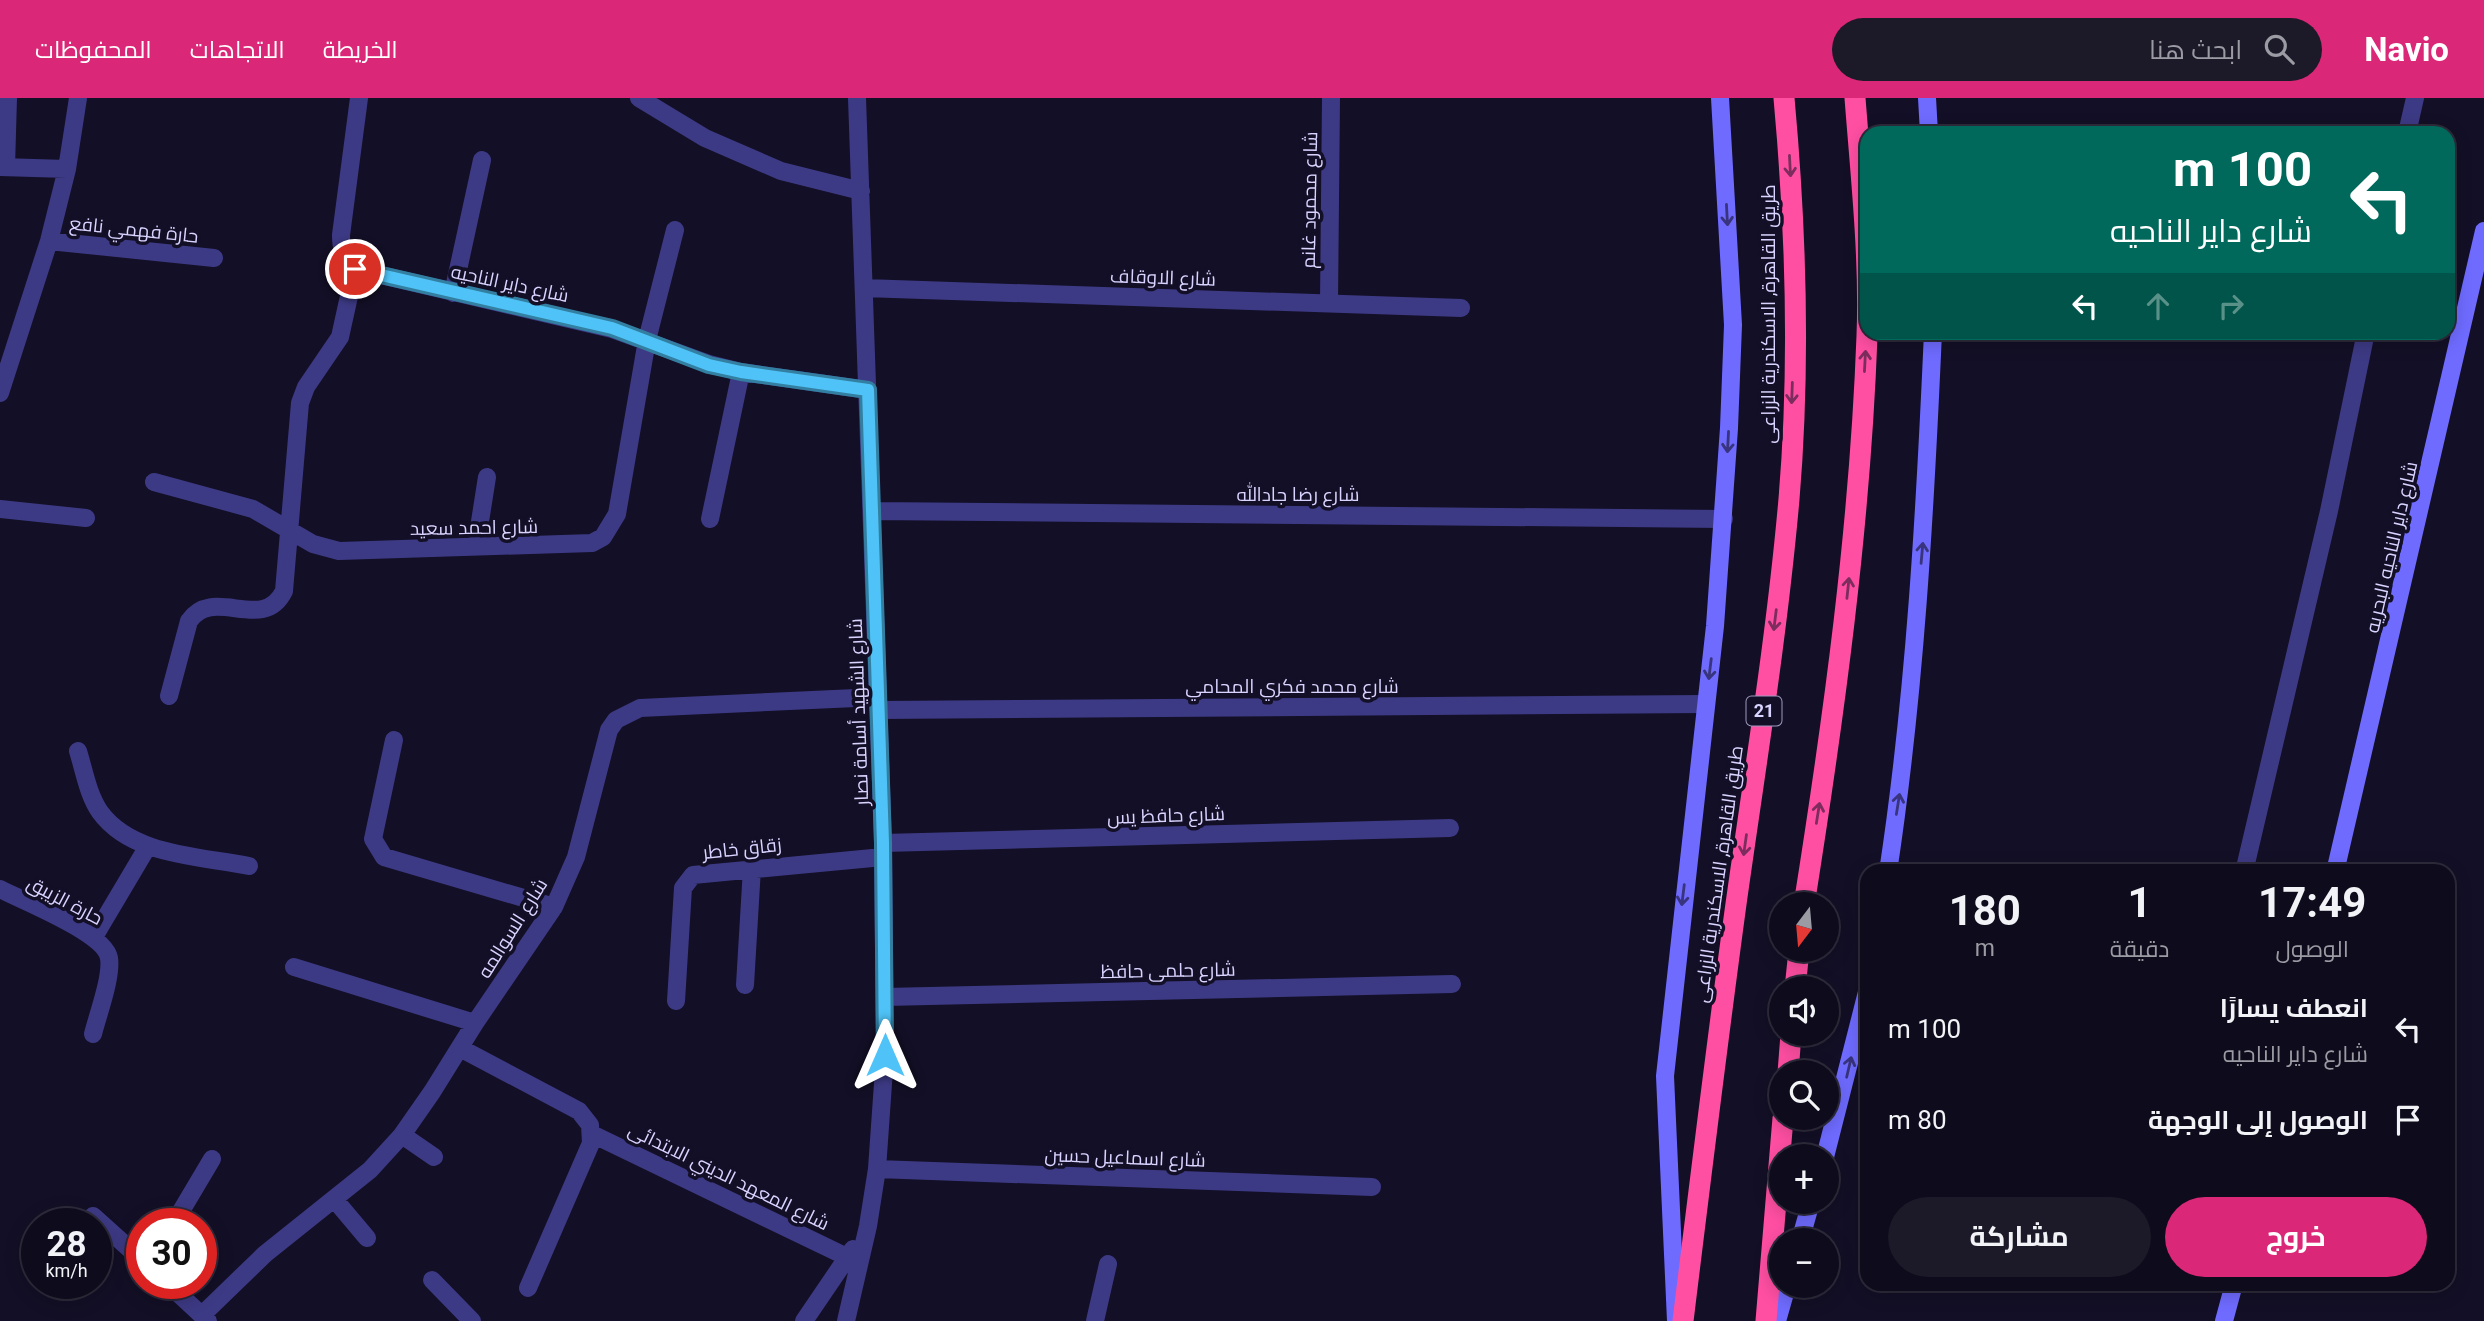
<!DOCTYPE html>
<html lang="ar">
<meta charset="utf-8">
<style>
:root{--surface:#0e0b1c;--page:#1c1929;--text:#f1f3f6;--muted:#9b9ba3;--line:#2e2b3b;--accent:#db2777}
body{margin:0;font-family:Roboto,Cairo,sans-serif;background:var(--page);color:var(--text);direction:rtl;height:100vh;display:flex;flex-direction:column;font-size:26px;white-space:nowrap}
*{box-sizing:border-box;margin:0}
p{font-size:23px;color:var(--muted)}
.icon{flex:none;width:38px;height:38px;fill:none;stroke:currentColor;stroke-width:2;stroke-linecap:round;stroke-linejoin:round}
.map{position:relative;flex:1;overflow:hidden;direction:ltr}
.sheet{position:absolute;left:1860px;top:766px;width:595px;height:427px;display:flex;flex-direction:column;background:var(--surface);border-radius:21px;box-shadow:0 4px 18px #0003,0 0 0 2px var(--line);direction:rtl}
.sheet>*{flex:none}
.banner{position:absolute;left:1860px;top:28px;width:595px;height:214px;border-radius:21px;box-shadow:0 4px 18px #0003,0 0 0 2px var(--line);direction:rtl;background:#00695c;color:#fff;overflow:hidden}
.needle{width:46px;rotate:196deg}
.buttons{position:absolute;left:1769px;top:794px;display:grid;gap:14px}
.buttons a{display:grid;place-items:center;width:70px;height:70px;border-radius:50%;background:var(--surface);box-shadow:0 4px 18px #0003,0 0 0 2px var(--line);font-size:35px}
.speed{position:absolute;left:21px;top:1110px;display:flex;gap:14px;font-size:35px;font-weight:700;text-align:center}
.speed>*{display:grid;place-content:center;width:91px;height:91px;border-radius:50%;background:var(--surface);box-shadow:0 4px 18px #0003,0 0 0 2px var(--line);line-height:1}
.speed small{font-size:18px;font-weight:400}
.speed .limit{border:10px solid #d22;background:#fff;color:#111}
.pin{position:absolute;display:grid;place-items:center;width:60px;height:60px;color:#fff;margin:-30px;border:4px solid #fff;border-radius:50%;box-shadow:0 2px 7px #0007}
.me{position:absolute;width:77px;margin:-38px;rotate:0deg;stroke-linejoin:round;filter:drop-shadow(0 0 5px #0008)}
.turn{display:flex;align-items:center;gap:24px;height:147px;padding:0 28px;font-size:32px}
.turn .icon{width:91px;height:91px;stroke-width:2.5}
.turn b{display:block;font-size:49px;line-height:60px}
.lanes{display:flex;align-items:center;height:66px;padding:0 28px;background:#0003;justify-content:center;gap:35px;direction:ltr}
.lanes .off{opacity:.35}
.eta{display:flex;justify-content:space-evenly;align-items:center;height:119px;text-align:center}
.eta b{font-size:42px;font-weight:700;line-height:49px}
.button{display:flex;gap:14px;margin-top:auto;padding:14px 28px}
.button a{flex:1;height:80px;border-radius:42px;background:var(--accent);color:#fff;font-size:28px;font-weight:700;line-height:80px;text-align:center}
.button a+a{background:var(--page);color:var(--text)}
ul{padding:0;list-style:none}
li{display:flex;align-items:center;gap:21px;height:91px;padding:0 28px}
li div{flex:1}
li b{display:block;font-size:26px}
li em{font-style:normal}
header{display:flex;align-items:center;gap:42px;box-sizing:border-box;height:98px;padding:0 35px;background:var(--accent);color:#fff}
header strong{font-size:33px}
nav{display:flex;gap:38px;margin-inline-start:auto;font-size:24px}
.search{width:490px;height:63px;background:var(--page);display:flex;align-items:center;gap:18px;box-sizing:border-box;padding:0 24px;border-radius:38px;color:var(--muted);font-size:26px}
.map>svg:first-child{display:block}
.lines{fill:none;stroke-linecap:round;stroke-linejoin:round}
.street{stroke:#3d3a85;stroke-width:18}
.secondary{stroke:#6f6bff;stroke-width:18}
.highway{stroke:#ff4fa3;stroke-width:21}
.oneway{stroke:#7d2c5e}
.oneway2{stroke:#38347d}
.route-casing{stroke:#337fa1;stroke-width:18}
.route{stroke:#4fc3f7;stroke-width:12}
.labels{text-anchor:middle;stroke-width:7;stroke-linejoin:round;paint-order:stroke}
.shield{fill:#130f26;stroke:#9e99be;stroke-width:2}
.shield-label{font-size:18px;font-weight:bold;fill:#d9d4ff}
.street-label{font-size:19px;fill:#d9d4ff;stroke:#130f26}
</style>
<header>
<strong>Navio</strong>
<div class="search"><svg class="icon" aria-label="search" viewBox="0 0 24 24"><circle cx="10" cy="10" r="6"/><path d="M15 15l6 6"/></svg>ابحث هنا</div>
<nav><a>الخريطة</a><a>الاتجاهات</a><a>المحفوظات</a></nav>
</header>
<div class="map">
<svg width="2484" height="1223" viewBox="0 0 2484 1223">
<rect width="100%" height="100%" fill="#130f26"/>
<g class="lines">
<path class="street" d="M359 0 341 137C341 152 344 160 355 171L612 231 709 266 741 274 868 292
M639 0 705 40 781 73 861 93
M2407 35 2415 0
M0 69 67 71
M6 69 8 0
M49 143 214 160
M864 190 1461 210
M453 195 482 62
M1329 205 1331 0
M0 295 49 143 67 71 78 0
M154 384 253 411 313 446 339 453 592 445 603 439 617 416 647 242 675 132
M0 411 86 420
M872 413 1724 421
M710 421 741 274
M476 449 487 379
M169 598 189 523C213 487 263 536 284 493L300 305 306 289 340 239 355 171
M879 612 1705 606
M394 642 373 741 384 759 554 809
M78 653C84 672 88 697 100 714 132 758 200 758 249 768
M883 745 1450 730
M2244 774 2329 413 2366 234
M0 791C23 803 105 835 109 860 112 879 98 916 93 936
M94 839 148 748
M294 869 475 925
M745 887 752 770
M885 899 1452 886
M676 903 683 790 693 777 883 759
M460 950 579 1013 590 1027 591 1045 528 1190
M592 1036 847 1159
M402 1037 434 1059
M877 1071 1372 1089
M335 1102 367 1140
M93 1118 142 1162
M174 1125 212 1061
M432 1182 472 1223
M167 1185 208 1223
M202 1217 265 1156 370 1072 402 1037 432 994 475 925 554 809 576 759 609 632 616 622 640 610 878 599
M804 1223 853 1151
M846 1223 868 1128 877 1071 885 957 883 745 857 0
M1095 1223 1108 1166"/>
<path class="secondary" d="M1927 0 1929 35
M1888 774C1915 595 1925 415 1933 234
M2335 774 2484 133
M1825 1059 1867 894
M1800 1143 1811 1104
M1676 1223 1665 978 1715 528 1729 330 1733 227 1720 0
M1777 1223 1787 1188
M2224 1223 2234 1186"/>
<path class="highway" d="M1804 807C1834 618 1860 429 1867 238 1870 160 1861 78 1855 0
M1795 891 1799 852
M1788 975 1791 936
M1683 1223C1700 1084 1717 945 1736 806 1755 671 1777 537 1789 401 1800 271 1796 131 1784 0
M1766 1223 1783 1020"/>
</g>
<defs><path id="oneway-shaft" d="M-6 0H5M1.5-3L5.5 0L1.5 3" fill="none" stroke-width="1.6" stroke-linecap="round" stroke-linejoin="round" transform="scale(1.75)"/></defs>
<g class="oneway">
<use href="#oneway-shaft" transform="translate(1790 68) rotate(87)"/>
<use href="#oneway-shaft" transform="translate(1865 263) rotate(-87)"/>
<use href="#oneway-shaft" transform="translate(1792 295) rotate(92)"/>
<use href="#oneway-shaft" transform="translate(1848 490) rotate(-84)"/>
<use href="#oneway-shaft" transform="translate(1775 522) rotate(97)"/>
<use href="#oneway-shaft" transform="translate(1818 715) rotate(-81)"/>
<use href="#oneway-shaft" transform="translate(1745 747) rotate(98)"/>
</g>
<g class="oneway2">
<use href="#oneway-shaft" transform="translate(1727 117) rotate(87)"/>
<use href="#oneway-shaft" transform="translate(1728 344) rotate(93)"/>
<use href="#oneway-shaft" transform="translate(1922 455) rotate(-85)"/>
<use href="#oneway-shaft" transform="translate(1710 571) rotate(97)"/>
<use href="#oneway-shaft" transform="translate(1898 706) rotate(-81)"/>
<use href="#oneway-shaft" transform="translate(1683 797) rotate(97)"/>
<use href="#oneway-shaft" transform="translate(1849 969) rotate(-77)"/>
</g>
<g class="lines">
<g class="route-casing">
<path id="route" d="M355 171 612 230 709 267 741 274 868 292 883 745 885 957"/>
</g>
<use href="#route" class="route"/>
</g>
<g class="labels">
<rect class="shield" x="1746.5" y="598.5" width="35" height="29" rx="5"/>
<g class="shield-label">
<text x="1764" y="619">21</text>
</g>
<g class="street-label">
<text transform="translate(1309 102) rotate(-89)" y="7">شارع محمود غانم</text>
<text transform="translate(134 131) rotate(6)" y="7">حارة فهمي نافع</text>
<text transform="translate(1163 179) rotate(2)" y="7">شارع الاوقاف</text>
<text transform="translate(510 185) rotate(12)" y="7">شارع داير الناحيه</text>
<text transform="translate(1768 216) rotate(-90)" y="7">طريق القاهرة, الاسكندرية الزراعى</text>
<text x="1298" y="403">شارع رضا جادالله</text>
<text transform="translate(474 429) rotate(-1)" y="7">شارع احمد سعيد</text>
<text transform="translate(2391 449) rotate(-77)" y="7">شارع داير الناحيه البحريه</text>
<text x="1292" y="595">شارع محمد فكري المحامي</text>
<text transform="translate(858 614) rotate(-92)" y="7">شارع الشهيد أسامة نصار</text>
<text transform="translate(1166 717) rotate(-2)" y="7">شارع حافظ يس</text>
<text transform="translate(742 750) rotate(-6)" y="7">زقاق خاطر</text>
<text transform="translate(1718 776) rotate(-82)" y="7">طريق القاهرة, الاسكندرية الزراعى</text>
<text transform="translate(65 802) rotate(28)" y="7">حارة الزيبق</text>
<text transform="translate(512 830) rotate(-58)" y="7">شارع السوالمه</text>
<text transform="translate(1168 872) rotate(-1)" y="7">شارع حلمى حافظ</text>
<text transform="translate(1125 1059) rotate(2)" y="7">شارع اسماعيل حسين</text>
<text transform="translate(729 1078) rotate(26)" y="7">شارع المعهد الديني الابتدائى</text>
</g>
</g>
</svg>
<div class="buttons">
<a><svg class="needle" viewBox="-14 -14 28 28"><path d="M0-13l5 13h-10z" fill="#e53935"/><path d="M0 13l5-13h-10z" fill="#9b9ba3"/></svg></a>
<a><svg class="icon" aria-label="sound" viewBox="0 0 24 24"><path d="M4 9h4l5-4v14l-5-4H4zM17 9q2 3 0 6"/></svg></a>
<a><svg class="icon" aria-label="search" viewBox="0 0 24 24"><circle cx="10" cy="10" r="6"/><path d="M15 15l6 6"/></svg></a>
<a>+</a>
<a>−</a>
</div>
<div class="speed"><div>28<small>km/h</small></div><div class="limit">30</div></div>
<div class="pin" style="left:355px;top:171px;background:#d93025"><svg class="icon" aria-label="arrive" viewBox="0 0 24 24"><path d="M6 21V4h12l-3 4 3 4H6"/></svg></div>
<svg class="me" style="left:885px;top:957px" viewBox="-20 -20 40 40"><path d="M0-17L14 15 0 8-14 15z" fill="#4fc3f7" stroke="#fff" stroke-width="4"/></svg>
<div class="banner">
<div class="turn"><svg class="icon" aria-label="left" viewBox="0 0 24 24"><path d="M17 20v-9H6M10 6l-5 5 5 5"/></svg><div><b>100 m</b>شارع داير الناحيه</div></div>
<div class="lanes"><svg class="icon" aria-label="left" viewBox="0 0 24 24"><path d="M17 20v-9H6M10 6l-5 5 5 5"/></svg><svg class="icon off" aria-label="ahead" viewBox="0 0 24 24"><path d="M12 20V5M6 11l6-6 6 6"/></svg><svg class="icon off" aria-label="right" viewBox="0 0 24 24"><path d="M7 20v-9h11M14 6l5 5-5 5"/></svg></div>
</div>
<section class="sheet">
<div class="eta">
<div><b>17:49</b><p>الوصول</p></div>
<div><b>1</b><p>دقيقة</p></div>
<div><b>180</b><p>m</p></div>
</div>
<ul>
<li><svg class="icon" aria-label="left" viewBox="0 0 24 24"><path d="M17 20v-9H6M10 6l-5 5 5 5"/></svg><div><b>انعطف يسارًا</b><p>شارع داير الناحيه</p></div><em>100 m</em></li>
<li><svg class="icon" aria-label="arrive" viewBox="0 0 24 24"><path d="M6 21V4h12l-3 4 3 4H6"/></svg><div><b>الوصول إلى الوجهة</b></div><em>80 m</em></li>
</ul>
<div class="button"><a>خروج</a><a>مشاركة</a></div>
</section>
</div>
